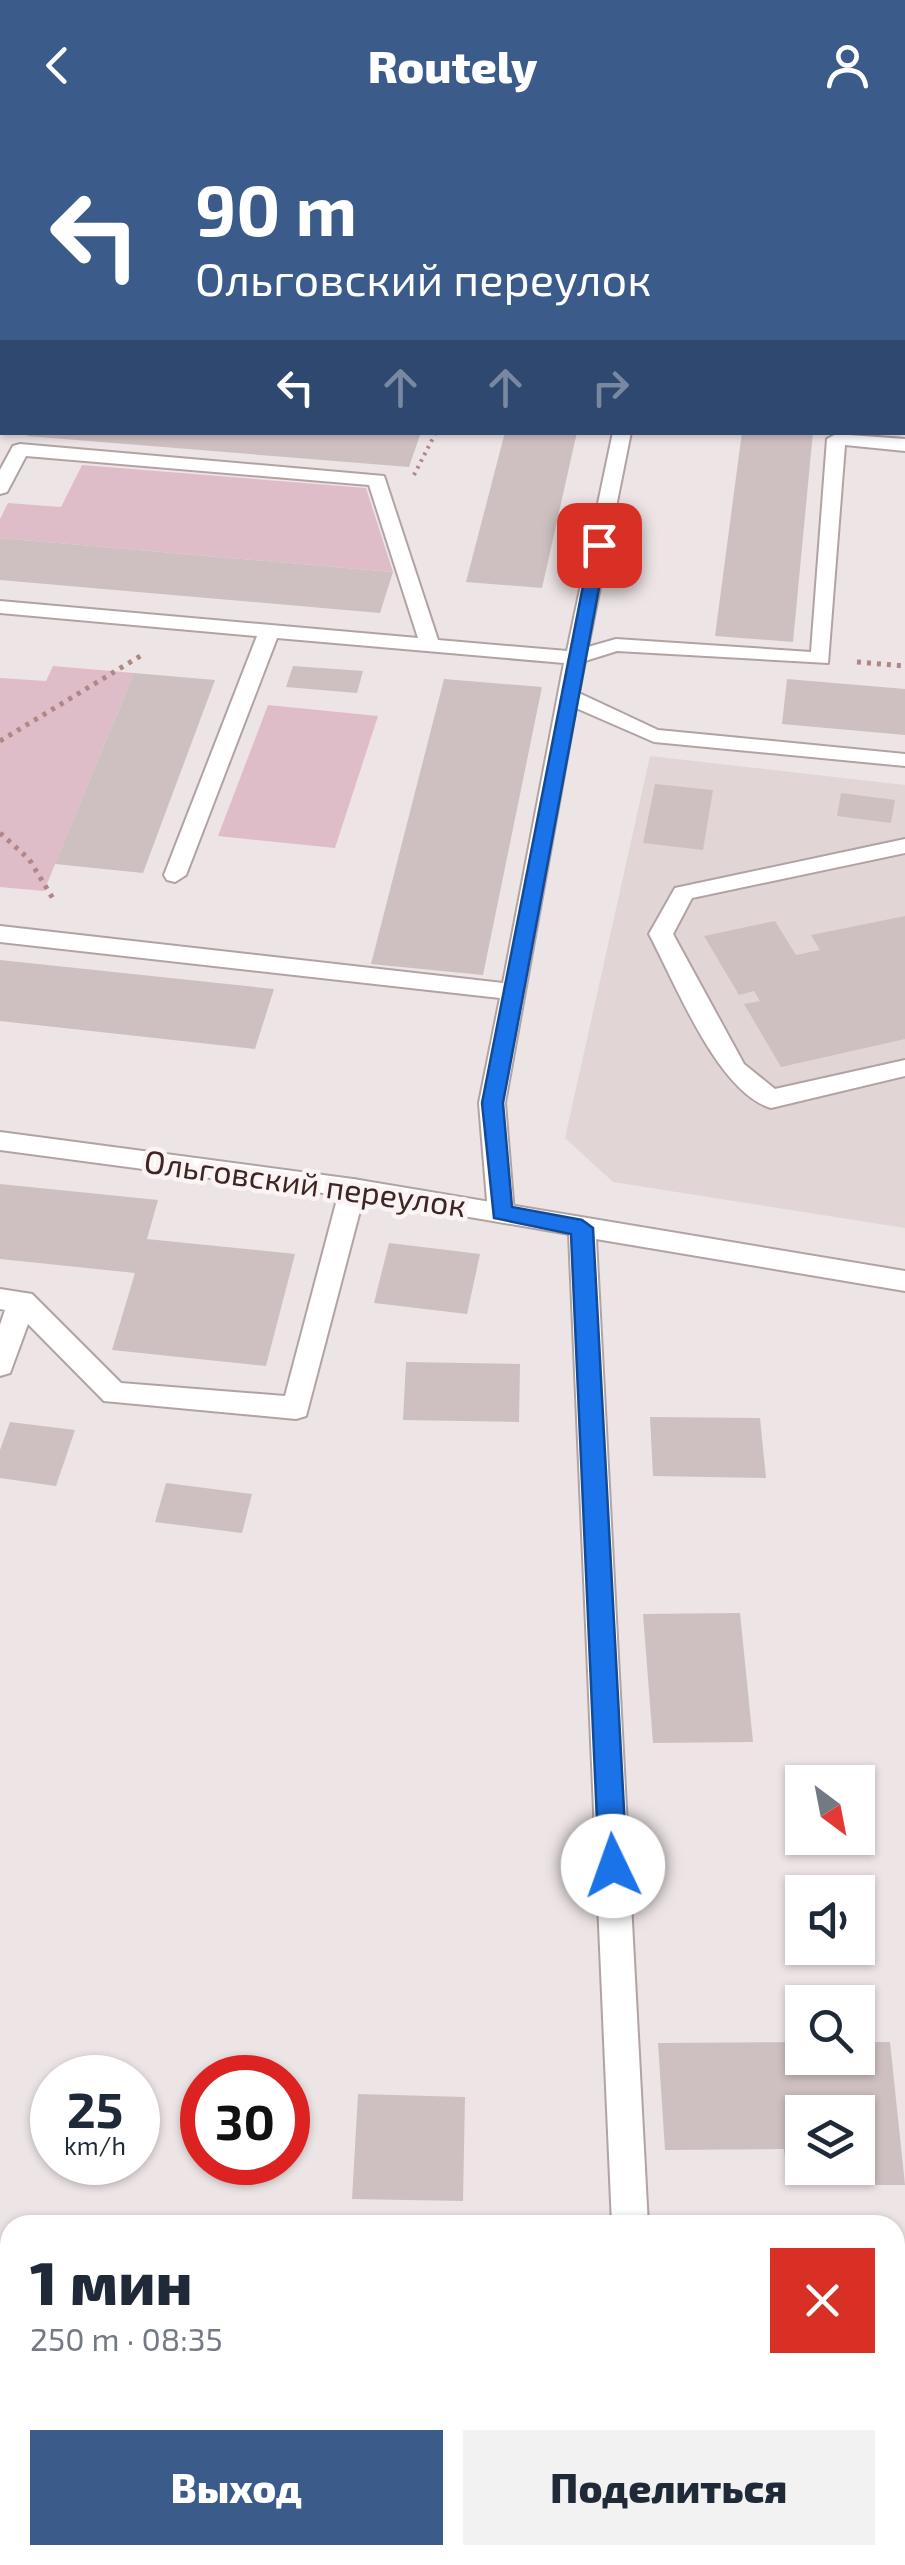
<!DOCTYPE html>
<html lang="ru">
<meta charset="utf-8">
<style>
:root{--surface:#fff;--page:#f2f2f3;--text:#1f2937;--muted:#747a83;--accent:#3b5b8b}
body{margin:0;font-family:"Exo 2",sans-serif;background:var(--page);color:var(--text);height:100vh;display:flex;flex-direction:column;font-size:38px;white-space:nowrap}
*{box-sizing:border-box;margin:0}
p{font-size:32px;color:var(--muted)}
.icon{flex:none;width:55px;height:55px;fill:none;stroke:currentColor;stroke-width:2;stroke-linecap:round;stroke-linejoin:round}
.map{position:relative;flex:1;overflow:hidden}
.panel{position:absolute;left:0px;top:2085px;width:905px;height:350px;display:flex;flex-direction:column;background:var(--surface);border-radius:30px 30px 0 0;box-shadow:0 2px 8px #0004}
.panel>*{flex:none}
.banner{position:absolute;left:0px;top:0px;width:905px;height:305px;box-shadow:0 2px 8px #0004;background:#3b5b8b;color:#fff;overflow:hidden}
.needle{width:65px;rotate:148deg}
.buttons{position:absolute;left:785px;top:1635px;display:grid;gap:20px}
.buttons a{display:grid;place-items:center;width:90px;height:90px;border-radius:0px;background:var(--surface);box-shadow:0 2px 8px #0004;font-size:50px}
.speed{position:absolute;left:30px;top:1925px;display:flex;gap:20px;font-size:50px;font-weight:700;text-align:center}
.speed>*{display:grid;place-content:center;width:130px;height:130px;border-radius:50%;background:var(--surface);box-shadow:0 2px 8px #0004;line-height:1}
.speed small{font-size:25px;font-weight:400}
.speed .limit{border:15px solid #d22;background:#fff;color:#111}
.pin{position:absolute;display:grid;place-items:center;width:85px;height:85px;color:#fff;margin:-42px;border-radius:20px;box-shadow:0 5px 15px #0006}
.me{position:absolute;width:110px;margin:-55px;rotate:357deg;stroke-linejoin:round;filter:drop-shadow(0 0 8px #0008)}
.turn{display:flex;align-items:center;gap:35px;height:210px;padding:0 30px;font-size:45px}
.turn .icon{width:130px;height:130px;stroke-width:2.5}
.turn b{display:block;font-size:70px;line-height:85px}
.lanes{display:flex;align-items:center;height:95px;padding:0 30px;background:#0003;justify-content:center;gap:50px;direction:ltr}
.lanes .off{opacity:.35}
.round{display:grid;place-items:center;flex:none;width:105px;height:105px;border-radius:0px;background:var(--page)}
.headline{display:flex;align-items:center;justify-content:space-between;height:170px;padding:0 30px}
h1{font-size:60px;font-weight:800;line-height:75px}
.action{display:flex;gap:20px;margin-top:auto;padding:20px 30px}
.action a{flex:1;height:115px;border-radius:0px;background:var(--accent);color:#fff;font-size:40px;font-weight:800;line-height:115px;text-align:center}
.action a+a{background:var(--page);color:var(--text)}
header{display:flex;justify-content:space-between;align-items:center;height:130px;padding:0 30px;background:var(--accent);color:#fff;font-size:45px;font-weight:800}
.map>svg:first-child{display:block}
.built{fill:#e1d5d6}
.green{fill:#debdc9}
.building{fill:#cec0c1;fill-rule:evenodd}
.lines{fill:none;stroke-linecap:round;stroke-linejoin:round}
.service-casing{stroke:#b2a3a3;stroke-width:4}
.minor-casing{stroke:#b2a3a3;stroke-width:4}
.path-far1{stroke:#b18684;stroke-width:4;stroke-dasharray:2.5 5;stroke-linecap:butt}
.path{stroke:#b18684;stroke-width:5;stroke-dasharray:4 6;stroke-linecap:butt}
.service{fill:#fff;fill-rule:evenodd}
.minor{fill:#fff;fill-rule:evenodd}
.route{fill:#1a73e8;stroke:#114b97;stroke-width:2.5}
.labels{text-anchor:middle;stroke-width:9;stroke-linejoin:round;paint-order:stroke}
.street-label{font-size:32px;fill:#3f2523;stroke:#faf4f5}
</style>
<header><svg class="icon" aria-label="back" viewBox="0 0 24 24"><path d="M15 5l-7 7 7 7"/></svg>Routely<svg class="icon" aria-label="person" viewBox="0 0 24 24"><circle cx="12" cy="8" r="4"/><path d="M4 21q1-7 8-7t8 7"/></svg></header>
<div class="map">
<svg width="905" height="2435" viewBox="0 0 905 2435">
<rect width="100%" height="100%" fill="#ede4e5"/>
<path class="built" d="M650 626 905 655V1098L613 1052 565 1008Z"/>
<path class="green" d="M82 335 366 358 393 442 0 408V389L8 373 61 377Z
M53 536 134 543 44 761 0 757V548L46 551Z
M268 575 378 586 335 718 218 706Z"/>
<path class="building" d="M29 302H421L409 337 27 306Z
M505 302H577L542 458 466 452Z
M742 302H813L793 512 715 506Z
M0 408 393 442 380 483 0 450Z
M293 536 363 541 357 563 286 557Z
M134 543 215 550 143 743 55 734Z
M444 549 542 557 483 845 371 834Z
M787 549 905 559V605L782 594Z
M655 654 713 660 703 720 643 713Z
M841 663 895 670 891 693 837 686Z
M905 786V909L781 937 744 874 760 871 754 861 739 865 704 806 775 791 796 825 820 820 811 805Z
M0 830 274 859 255 919 0 891Z
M0 1054 158 1070 147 1109 295 1124 266 1236 112 1220 135 1143 0 1129Z
M389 1113 480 1124 467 1184 374 1173Z
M406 1232 520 1234 519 1292 403 1290Z
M650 1287 760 1288 766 1348 653 1346Z
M10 1292 75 1300 56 1356 0 1348V1320Z
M166 1353 252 1364 242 1403 155 1392Z
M740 1483 753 1612 653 1613 643 1484Z
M802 1912V1928H858V1912H890L905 2055H788L784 2019 665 2020 658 1913ZM802 1982H858V2038H802Z
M358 1964 465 1967 463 2071 352 2069Z"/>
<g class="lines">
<g class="service-casing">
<path id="service" d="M0 78H2V88H0Z
M0 225H2V235H0Z
M613 302H631L588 517 616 509 811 522 827 309 836 304 905 309V321L845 315 828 533 617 521 585 531 579 563 658 600 905 624V636L654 612 576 578 505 973 514 1083 510 1090H492L488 1083 479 973 500 868 0 812V796L503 853 564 533 277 508 186 745 175 752 167 750 164 745 257 506 0 483V471L418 508 369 355 26 326 7 362 0 364V340L13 316 20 314 384 346 438 510 567 521Z
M905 709V723L692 768 673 804 744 934 775 959 905 930V946L771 978C717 962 675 852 649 804L675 758Z
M353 1049 362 1051 366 1058 306 1286 296 1289 104 1271 28 1194 10 1243 0 1246V1195L5 1180 0 1179V1159L32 1164 121 1253 285 1266 340 1058 344 1051Z"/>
</g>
<g class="minor-casing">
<path id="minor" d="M2 20V31L0 32V21Z
M0 1002 353 1049 905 1141V1161L596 1109 648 2095H612L569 1104 353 1067 0 1020Z
M627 2425H667V2435H627Z"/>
</g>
<path class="path-far1" d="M414 345 436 302"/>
<path class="path" d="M857 532 905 536
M0 611 142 525
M0 703 29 729 55 772"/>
<use href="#service" class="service"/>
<use href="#minor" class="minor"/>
</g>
<path class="route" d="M599 410 607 415 503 973 512 1077 582 1090 593 1098 627 1736 623 1745 613 1749 603 1745 599 1736 571 1104 494 1088 482 973 591 415Z"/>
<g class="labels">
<g class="street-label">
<text transform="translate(305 1054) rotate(8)" y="11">Ольговский переулок</text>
</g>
</g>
</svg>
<div class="buttons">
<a><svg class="needle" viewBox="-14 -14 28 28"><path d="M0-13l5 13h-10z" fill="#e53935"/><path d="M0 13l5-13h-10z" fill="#747a83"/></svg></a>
<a><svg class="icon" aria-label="sound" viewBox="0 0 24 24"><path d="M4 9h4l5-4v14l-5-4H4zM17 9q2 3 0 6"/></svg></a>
<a><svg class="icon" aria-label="search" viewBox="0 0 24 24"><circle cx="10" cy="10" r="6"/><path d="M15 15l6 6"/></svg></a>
<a><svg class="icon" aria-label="layers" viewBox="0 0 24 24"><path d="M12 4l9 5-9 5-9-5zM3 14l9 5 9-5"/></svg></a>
</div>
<div class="speed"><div>25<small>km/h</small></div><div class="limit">30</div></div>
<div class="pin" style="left:599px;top:415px;background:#d93025"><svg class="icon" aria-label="arrive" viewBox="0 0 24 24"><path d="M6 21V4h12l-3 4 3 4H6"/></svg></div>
<svg class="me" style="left:613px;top:1736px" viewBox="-20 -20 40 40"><circle r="19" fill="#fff"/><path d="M0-13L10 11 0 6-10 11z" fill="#1a73e8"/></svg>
<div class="banner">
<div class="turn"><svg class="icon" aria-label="left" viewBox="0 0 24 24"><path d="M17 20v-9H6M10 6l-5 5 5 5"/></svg><div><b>90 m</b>Ольговский переулок</div></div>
<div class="lanes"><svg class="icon" aria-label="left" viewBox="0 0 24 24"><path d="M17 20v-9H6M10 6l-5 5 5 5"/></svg><svg class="icon off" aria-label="ahead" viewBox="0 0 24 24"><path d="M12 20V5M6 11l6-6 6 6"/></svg><svg class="icon off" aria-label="ahead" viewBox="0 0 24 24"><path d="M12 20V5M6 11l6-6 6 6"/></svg><svg class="icon off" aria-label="right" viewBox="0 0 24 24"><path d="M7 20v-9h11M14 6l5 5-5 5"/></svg></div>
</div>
<section class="panel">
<div class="headline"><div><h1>1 мин</h1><p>250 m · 08:35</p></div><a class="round" style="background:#d93025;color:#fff"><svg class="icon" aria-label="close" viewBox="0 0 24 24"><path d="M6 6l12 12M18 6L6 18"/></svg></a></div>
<div class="action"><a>Выход</a><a>Поделиться</a></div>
</section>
</div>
